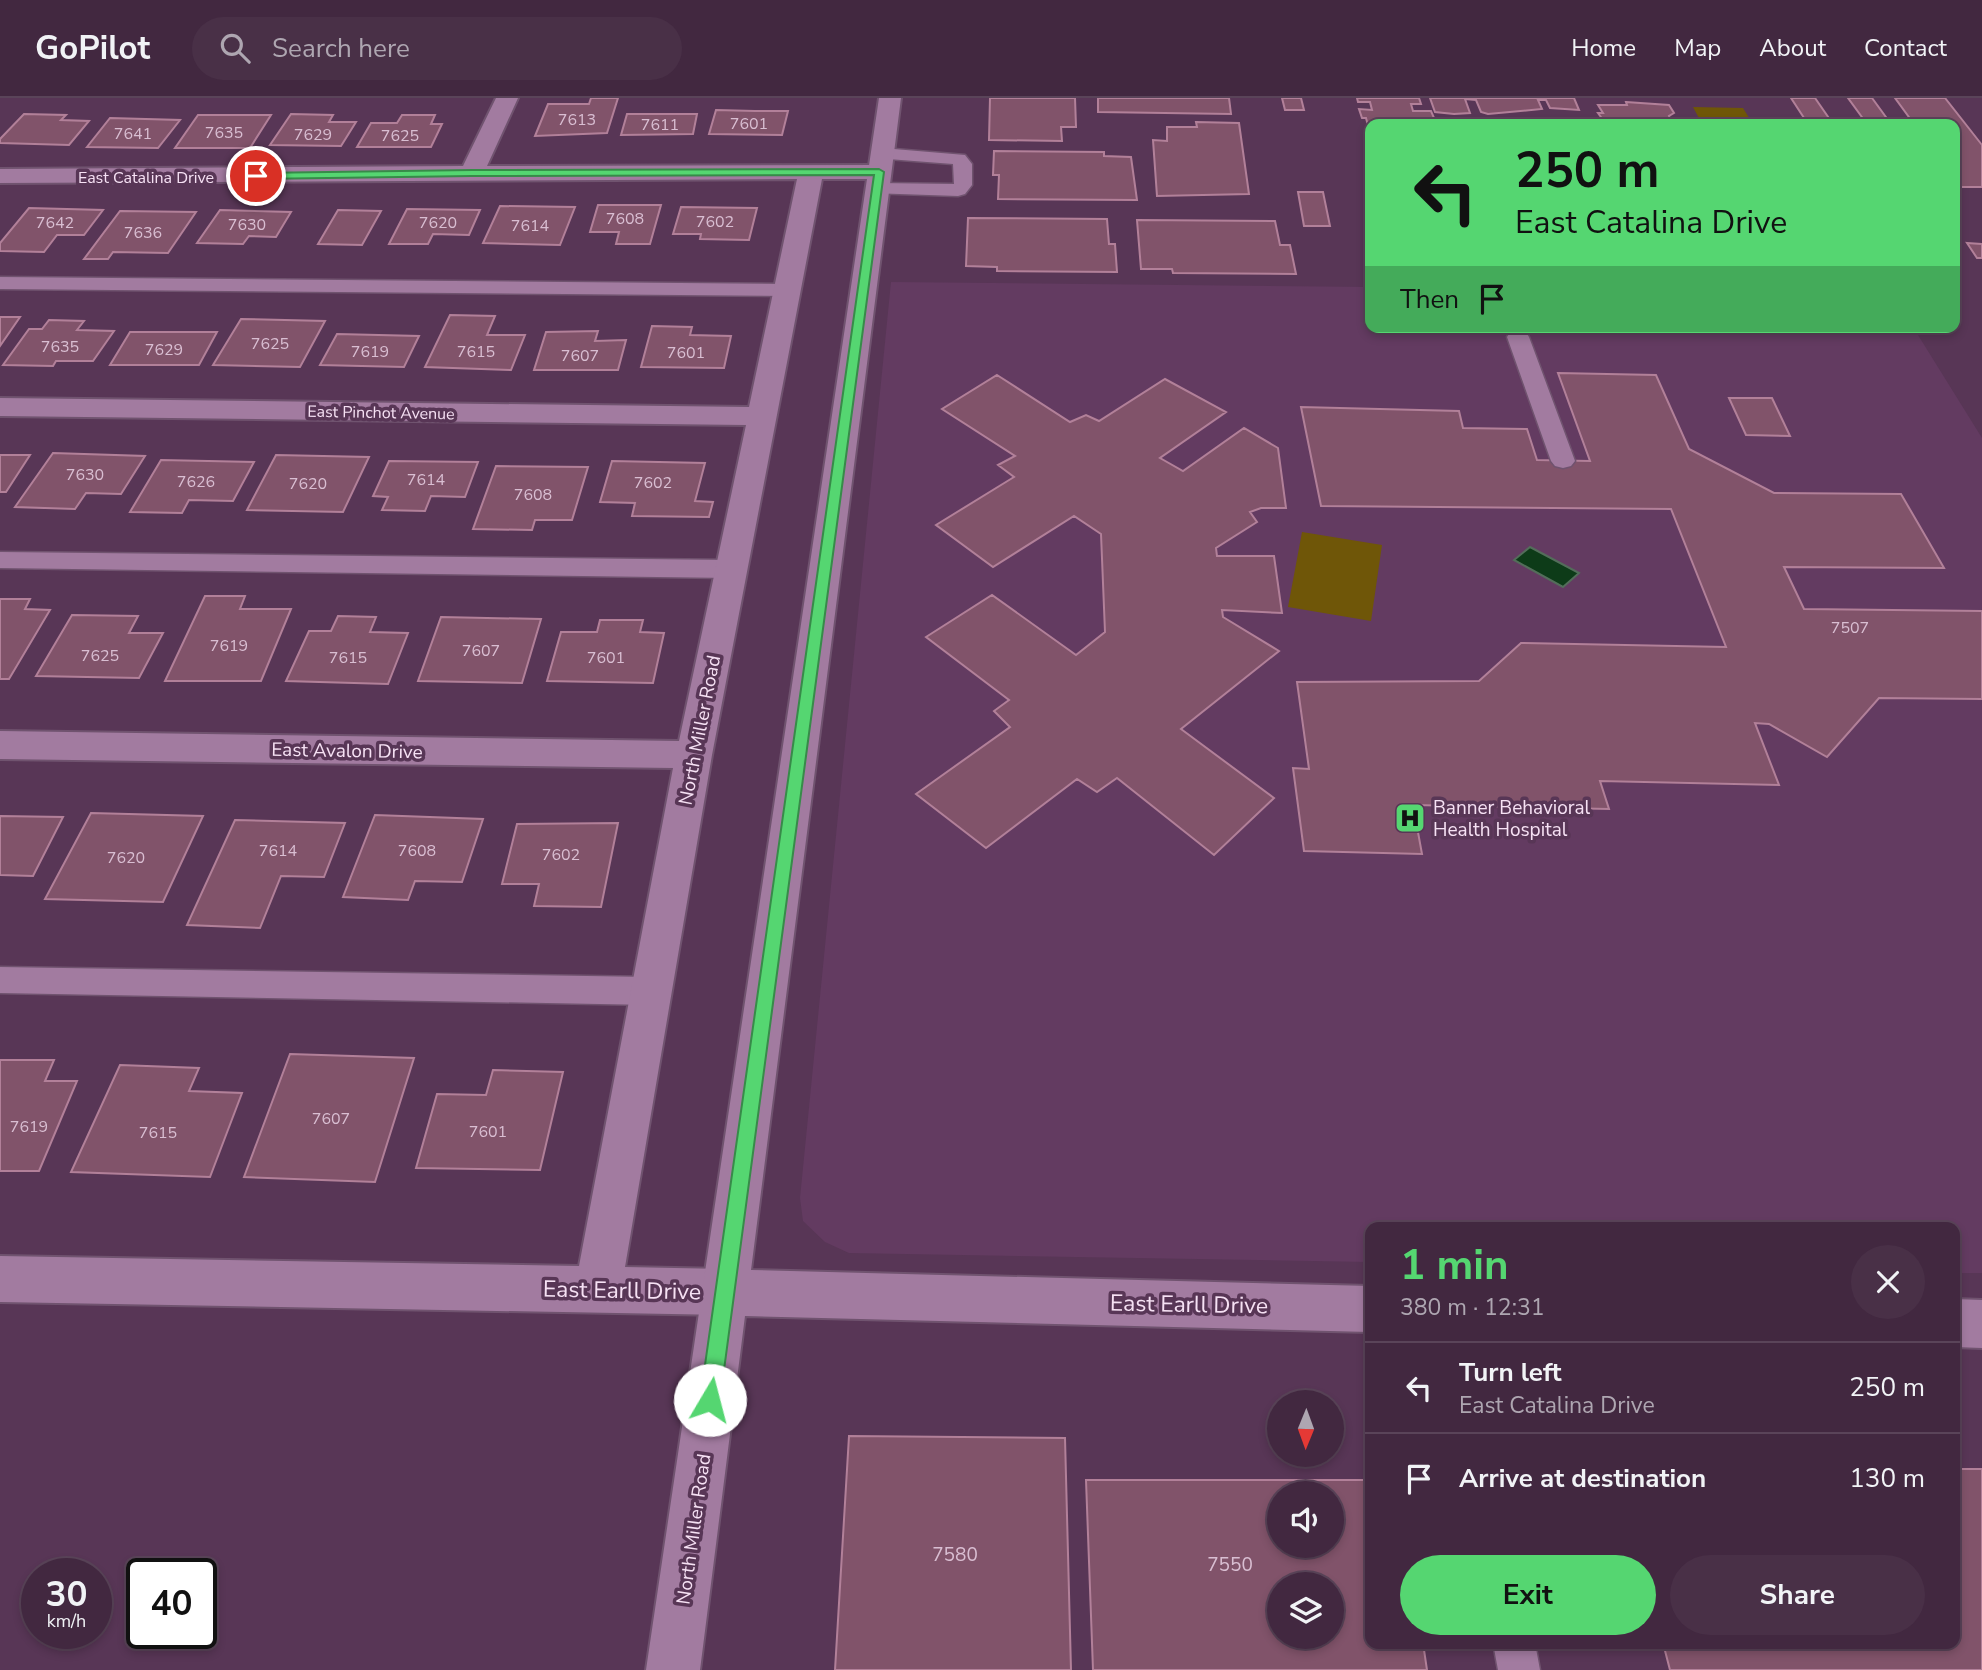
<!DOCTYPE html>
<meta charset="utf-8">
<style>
:root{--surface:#422840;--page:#493047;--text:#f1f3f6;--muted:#aea6b1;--line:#5a4459;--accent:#55d671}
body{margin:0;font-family:"Nunito Sans",sans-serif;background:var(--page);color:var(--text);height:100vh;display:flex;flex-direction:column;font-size:26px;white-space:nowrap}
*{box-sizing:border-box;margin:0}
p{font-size:23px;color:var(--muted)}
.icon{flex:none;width:38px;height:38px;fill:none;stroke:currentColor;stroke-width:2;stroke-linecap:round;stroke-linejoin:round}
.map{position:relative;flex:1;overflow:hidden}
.details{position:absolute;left:1365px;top:1124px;width:595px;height:427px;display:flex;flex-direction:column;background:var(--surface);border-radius:14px;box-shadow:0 4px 10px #0003,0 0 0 2px var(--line)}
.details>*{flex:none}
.banner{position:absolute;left:1365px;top:21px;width:595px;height:214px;border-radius:14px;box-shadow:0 4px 10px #0003,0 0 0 2px var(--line);background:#55d671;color:#111;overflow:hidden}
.needle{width:46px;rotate:181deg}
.fabs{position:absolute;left:1267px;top:1292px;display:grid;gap:14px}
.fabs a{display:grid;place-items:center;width:77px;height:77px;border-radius:50%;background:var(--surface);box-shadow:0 4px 10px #0003,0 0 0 2px var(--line);font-size:35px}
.speed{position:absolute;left:21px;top:1460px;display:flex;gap:14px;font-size:35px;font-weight:700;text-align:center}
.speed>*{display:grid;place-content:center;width:91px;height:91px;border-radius:50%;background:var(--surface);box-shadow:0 4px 10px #0003,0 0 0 2px var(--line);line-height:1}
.speed small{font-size:18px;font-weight:400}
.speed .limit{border:4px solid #111;border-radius:10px;background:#fff;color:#111}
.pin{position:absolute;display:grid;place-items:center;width:60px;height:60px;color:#fff;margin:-30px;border:4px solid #fff;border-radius:50%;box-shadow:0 2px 7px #0007}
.me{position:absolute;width:77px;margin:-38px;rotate:8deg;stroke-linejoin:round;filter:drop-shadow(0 0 5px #0008)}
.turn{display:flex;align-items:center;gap:24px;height:147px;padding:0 35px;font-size:32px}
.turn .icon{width:91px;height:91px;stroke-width:2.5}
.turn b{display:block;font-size:49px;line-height:60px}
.then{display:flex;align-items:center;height:66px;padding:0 35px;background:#0003;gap:14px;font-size:26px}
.round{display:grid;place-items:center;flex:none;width:74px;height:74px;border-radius:37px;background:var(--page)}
.summary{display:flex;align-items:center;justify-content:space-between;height:119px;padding:0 35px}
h1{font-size:42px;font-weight:700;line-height:52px;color:var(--accent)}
.primary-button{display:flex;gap:14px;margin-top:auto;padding:14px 35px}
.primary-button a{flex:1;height:80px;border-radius:42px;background:var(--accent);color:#111;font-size:28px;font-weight:700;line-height:80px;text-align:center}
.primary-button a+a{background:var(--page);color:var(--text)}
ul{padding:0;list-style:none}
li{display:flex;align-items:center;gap:21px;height:91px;padding:0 35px;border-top:2px solid var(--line)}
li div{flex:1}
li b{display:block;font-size:26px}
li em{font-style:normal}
header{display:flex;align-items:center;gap:42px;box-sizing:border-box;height:98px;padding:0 35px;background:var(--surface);border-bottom:2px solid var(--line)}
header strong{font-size:33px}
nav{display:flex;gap:38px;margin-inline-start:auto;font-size:24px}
.search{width:490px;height:63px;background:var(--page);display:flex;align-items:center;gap:18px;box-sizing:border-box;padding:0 24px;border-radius:38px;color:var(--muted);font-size:26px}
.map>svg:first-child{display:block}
.built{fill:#633b61}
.green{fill:#6f5608}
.water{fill:#0d3b18;stroke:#536d5a;stroke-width:2}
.building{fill:#81536a;stroke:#b28099;stroke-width:2;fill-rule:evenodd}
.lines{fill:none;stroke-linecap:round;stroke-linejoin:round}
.lane-casing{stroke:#70536f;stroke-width:3}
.street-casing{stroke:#70536f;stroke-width:4}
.secondary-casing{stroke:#70536f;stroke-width:4}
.lane{fill:#a27ba0;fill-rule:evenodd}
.street{fill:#a27ba0;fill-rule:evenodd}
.secondary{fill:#a27ba0;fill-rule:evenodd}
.route{fill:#55d671;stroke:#378b49;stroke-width:2}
.labels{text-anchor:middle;stroke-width:7;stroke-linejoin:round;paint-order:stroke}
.number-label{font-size:16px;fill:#d9bed2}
.far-street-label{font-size:16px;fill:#f6e1f4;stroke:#583656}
.street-label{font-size:19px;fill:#f6e1f4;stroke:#583656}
.poi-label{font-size:19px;fill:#f6e1f4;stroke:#583656;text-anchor:start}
.near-number-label{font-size:19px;fill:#d9bed2}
.near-street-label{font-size:23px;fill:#f6e1f4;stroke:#583656}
</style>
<header>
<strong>GoPilot</strong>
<div class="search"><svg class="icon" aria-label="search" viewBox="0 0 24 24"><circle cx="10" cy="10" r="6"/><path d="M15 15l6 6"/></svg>Search here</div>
<nav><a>Home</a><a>Map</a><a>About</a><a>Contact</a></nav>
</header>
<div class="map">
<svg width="1982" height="1572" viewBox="0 0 1982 1572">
<rect width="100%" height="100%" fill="#583656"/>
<path class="built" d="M891 184 1370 189V229H1913L1982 340V1175H1955V1129H1370V1164L849 1155 825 1144 803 1123 800 1100Z"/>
<path class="green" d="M1693 9 1743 10 1753 26H1702Z
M1302 434 1382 447 1371 523 1288 509Z"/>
<path class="water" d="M1530 449 1579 475 1563 489 1514 462Z"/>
<path class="building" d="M591 0H618L607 35 535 38 548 6H589Z
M990 0H1075L1076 29H1061L1062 43 989 42Z
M1098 0H1229L1231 16 1098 14Z
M1282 0H1301L1304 12H1285Z
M1357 0H1419L1421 6H1411L1413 13H1431L1434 20H1439L1441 26H1370V35L1366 20H1362L1359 11 1372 12 1370 4H1358Z
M1430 0H1574L1579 12 1550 10 1546 2H1538L1542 11 1488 16 1481 14 1476 2 1465 1 1470 15 1454 16 1435 14Z
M1791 0H1815L1833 26H1808Z
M1848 0H1872L1891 26H1867Z
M1895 0H1945L1982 47V89H1961L1955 80V26H1914Z
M1626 4 1669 7 1674 15 1669 18 1673 26H1606L1598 15H1603L1598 7H1627Z
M716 12 755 13H788L782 37 709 36Z
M24 16 66 17 61 22 89 23 69 47 0 45V41Z
M291 16 333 17 329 24H356L341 48 270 47Z
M627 16H697L693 36 621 37Z
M198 17H271L250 50H175Z
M402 17H435L431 26H442L431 49H357L371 25H397Z
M110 20 180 22 158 50 87 49Z
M1196 24 1239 25 1249 96 1157 98 1153 42 1167 43V29H1197Z
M994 53 1104 54V58L1131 59 1137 102 998 101 999 77H993Z
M1298 94H1323L1330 128H1304Z
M598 107H661L650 146H616L619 134H590Z
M500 108 575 109 560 147 483 145Z
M681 109 757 110 749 142 700 141 701 136H673Z
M29 110 103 112 84 137H57L44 154 0 153V145Z
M407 111 480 112 469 137 433 136 428 146H389Z
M220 112 291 114 276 139 249 138 243 146 197 145Z
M338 112 381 113 362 147 318 146Z
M120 113 196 114 168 155 113 154 108 161H84Z
M968 120 1107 121 1109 146H1115L1117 174 997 173V169L966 168Z
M1137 122 1275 123 1280 147H1290L1296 176 1173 175 1172 171H1141Z
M1967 145 1982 146V160H1977Z
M450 217 495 218 487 237H525L511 272 425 269Z
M0 219H20L0 248Z
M241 221 325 223 300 269 213 267Z
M49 222 84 223 77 232 114 233 93 263H56L53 268 3 267 29 231H42Z
M652 228 692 229 690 237 731 238 724 270 641 269Z
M598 233 595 243 626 242 618 272H534L546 234Z
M130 234H217L199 267H110Z
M337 236 419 238 404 269 320 267Z
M1558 275 1656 277 1689 351 1774 395 1901 396 1944 470 1784 469 1804 511 1982 513V601L1879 600 1827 659 1769 626 1755 625 1779 687 1600 683 1609 711 1413 707 1422 756 1304 753 1293 670 1309 671 1297 584 1479 583 1521 545 1726 549 1671 411 1321 408 1301 309 1459 313 1463 330 1527 331 1537 362 1590 363Z
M997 277 1070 324 1086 317 1099 323 1165 281 1226 314 1160 360 1183 373 1244 330 1278 350 1286 410H1261L1250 414 1257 424 1216 450 1217 458H1274L1282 515 1222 512 1223 519 1279 553 1181 631 1274 700 1214 757 1117 680 1097 694 1077 681 986 750 916 696 1010 629 994 613 1009 602 926 539 992 497 1076 557 1105 534 1101 436 1074 418 993 469 936 427 1014 379 998 367 1015 358 942 311Z
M1729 300H1772L1790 338 1746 337Z
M53 355 145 358 121 396 86 395 75 411 15 409Z
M0 357H30L6 394H0Z
M276 357 369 359 343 414 247 412Z
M161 362 254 364 233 403 189 402 182 415 130 414Z
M389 363 478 364 465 399 431 398 425 413 382 412 388 399 373 398Z
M612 363 705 365 695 403 713 404 709 419 632 418 635 405 600 404Z
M496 368 588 369 572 422H535L532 432 473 431Z
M205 498H245L240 511H291L261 583H165Z
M0 501H30L25 511 50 512 9 581H0Z
M72 517 138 518 129 535H163L139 580 36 578Z
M338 518 376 519 370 534 408 535 388 586 286 583 309 533H331Z
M441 519 541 521 522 585 418 583Z
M600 522H643L640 534 664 535 653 585 547 583 561 534H597Z
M91 715 203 718 163 804 45 801Z
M375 717 483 721 462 784 415 783 408 802 343 799Z
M0 718 63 719 33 778 0 777Z
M235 722 345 725 324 779 281 778 260 830 187 827Z
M618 725 601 809 534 808 539 786H502L517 726Z
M290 956 414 960 375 1084 244 1079Z
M0 962H54L45 983H77L39 1073H0Z
M120 967 199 970 189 993 242 995 210 1079 71 1074Z
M493 972 563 974 540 1072 416 1070 437 996 486 997Z
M849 1338 1065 1340 1071 1572H835Z
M1955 1371H1982V1572H1670L1663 1545H1955Z
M1086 1382H1370V1545H1423L1427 1572H1093ZM1279 1395H1332V1447H1279ZM1279 1486H1332V1538H1279Z"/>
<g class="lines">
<g class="lane-casing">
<path id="lane" d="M882 50 965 57 972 66V87L965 96 958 98 870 95 867 91 870 87 877 85 954 86 953 66 875 60 873 56 875 52Z
M0 179 787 186 794 188 797 192 794 196 787 198 0 191Z
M1518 233 1526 234 1529 239 1575 363 1571 368 1563 370 1555 368 1551 363 1507 239 1510 234Z
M0 454 731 462 740 465 743 471 740 477 731 480 0 470Z
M0 869 651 879 662 883 667 893 662 903 651 907 0 895Z
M1493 1545H1535L1540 1572H1498Z"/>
</g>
<g class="street-casing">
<path id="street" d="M496 0H518L487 68 879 67 888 69 891 74 888 79 879 81H822L712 657 625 1169 725 1171 741 1178 748 1194 741 1210 725 1217 0 1204V1158L579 1168 673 670 0 661V633L679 643 746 327 0 318V300L749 309 797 81 0 85V71L463 68Z"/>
</g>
<g class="secondary-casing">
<path id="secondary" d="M879 0H901L751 1172 1370 1188V1234L745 1218 700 1572H646Z
M1955 1201 1982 1202V1250L1955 1249Z"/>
</g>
<use href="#lane" class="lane"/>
<use href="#street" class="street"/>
<use href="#secondary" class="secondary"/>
</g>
<path class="route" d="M879 71 884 74 720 1302 717 1309 710 1312 703 1309 700 1302 874 77 472 78 256 81 251 78 256 75 472 72Z"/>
<defs>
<g id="hospital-square" transform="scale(1.575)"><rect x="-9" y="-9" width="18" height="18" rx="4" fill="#55d671" stroke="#583656"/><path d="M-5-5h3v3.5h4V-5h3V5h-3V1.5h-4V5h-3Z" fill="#111"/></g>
</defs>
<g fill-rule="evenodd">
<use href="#hospital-square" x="1410" y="720"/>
</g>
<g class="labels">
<g class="number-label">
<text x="577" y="27">7613</text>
<text x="749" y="31">7601</text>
<text x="660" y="32">7611</text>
<text x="224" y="40">7635</text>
<text x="133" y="41">7641</text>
<text x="313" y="42">7629</text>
<text x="400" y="43">7625</text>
<text x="625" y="126">7608</text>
<text x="715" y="129">7602</text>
<text x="55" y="130">7642</text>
<text x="438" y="130">7620</text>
<text x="247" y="132">7630</text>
<text x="530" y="133">7614</text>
<text x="143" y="140">7636</text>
<text x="270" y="251">7625</text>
<text x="60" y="254">7635</text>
<text x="164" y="257">7629</text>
<text x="370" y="259">7619</text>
<text x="476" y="259">7615</text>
<text x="686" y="260">7601</text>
<text x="580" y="263">7607</text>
<text x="85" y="382">7630</text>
<text x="426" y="387">7614</text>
<text x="196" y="389">7626</text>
<text x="653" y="390">7602</text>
<text x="308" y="391">7620</text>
<text x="533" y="402">7608</text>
<text x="1850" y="535">7507</text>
<text x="229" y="553">7619</text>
<text x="481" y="558">7607</text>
<text x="100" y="563">7625</text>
<text x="348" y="565">7615</text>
<text x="606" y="565">7601</text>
<text x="278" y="758">7614</text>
<text x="417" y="758">7608</text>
<text x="561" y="762">7602</text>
<text x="126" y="765">7620</text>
<text x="331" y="1026">7607</text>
<text x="29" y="1034">7619</text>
<text x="488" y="1039">7601</text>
<text x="158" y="1040">7615</text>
</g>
<g class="far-street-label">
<text x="146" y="85">East Catalina Drive</text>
<text transform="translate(381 314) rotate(1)" y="6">East Pinchot Avenue</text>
</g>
<g class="street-label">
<text transform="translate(699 632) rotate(-79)" y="7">North Miller Road</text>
<text transform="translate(347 652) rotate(1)" y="7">East Avalon Drive</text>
<text transform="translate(693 1431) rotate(-82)" y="7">North Miller Road</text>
</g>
<g class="poi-label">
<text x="1433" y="716">Banner Behavioral<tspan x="1433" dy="22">Health Hospital</tspan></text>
</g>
<g class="near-number-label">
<text x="955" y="1463">7580</text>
<text x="1230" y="1473">7550</text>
</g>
<g class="near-street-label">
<text transform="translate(622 1192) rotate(1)" y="8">East Earll Drive</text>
<text transform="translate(1189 1206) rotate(1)" y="8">East Earll Drive</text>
</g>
</g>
</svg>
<div class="fabs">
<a><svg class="needle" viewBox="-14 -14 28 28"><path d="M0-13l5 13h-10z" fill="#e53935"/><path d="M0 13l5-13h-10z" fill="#aea6b1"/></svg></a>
<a><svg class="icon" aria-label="sound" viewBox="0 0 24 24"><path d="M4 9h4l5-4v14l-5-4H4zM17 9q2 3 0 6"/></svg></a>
<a><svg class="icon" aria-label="layers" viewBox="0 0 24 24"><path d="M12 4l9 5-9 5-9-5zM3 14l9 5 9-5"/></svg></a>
</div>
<div class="speed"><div>30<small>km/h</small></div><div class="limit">40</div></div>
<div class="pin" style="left:256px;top:78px;background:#d93025"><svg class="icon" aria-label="arrive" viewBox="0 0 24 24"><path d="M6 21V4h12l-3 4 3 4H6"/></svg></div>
<svg class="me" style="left:710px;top:1302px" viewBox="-20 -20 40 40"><circle r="19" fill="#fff"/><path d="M0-13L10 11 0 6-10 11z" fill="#55d671"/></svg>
<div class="banner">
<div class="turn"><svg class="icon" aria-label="left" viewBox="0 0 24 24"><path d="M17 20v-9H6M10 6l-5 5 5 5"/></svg><div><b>250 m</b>East Catalina Drive</div></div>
<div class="then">Then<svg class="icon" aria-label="arrive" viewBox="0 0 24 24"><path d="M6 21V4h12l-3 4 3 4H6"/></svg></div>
</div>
<section class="details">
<div class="summary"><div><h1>1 min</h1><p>380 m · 12:31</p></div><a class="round"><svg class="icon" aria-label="close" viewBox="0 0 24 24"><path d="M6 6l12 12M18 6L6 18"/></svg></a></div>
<ul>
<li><svg class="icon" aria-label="left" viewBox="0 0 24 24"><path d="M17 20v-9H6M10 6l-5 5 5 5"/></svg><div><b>Turn left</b><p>East Catalina Drive</p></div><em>250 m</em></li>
<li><svg class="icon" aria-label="arrive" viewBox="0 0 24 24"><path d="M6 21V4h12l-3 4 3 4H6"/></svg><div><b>Arrive at destination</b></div><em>130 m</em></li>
</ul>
<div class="primary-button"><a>Exit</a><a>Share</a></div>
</section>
</div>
